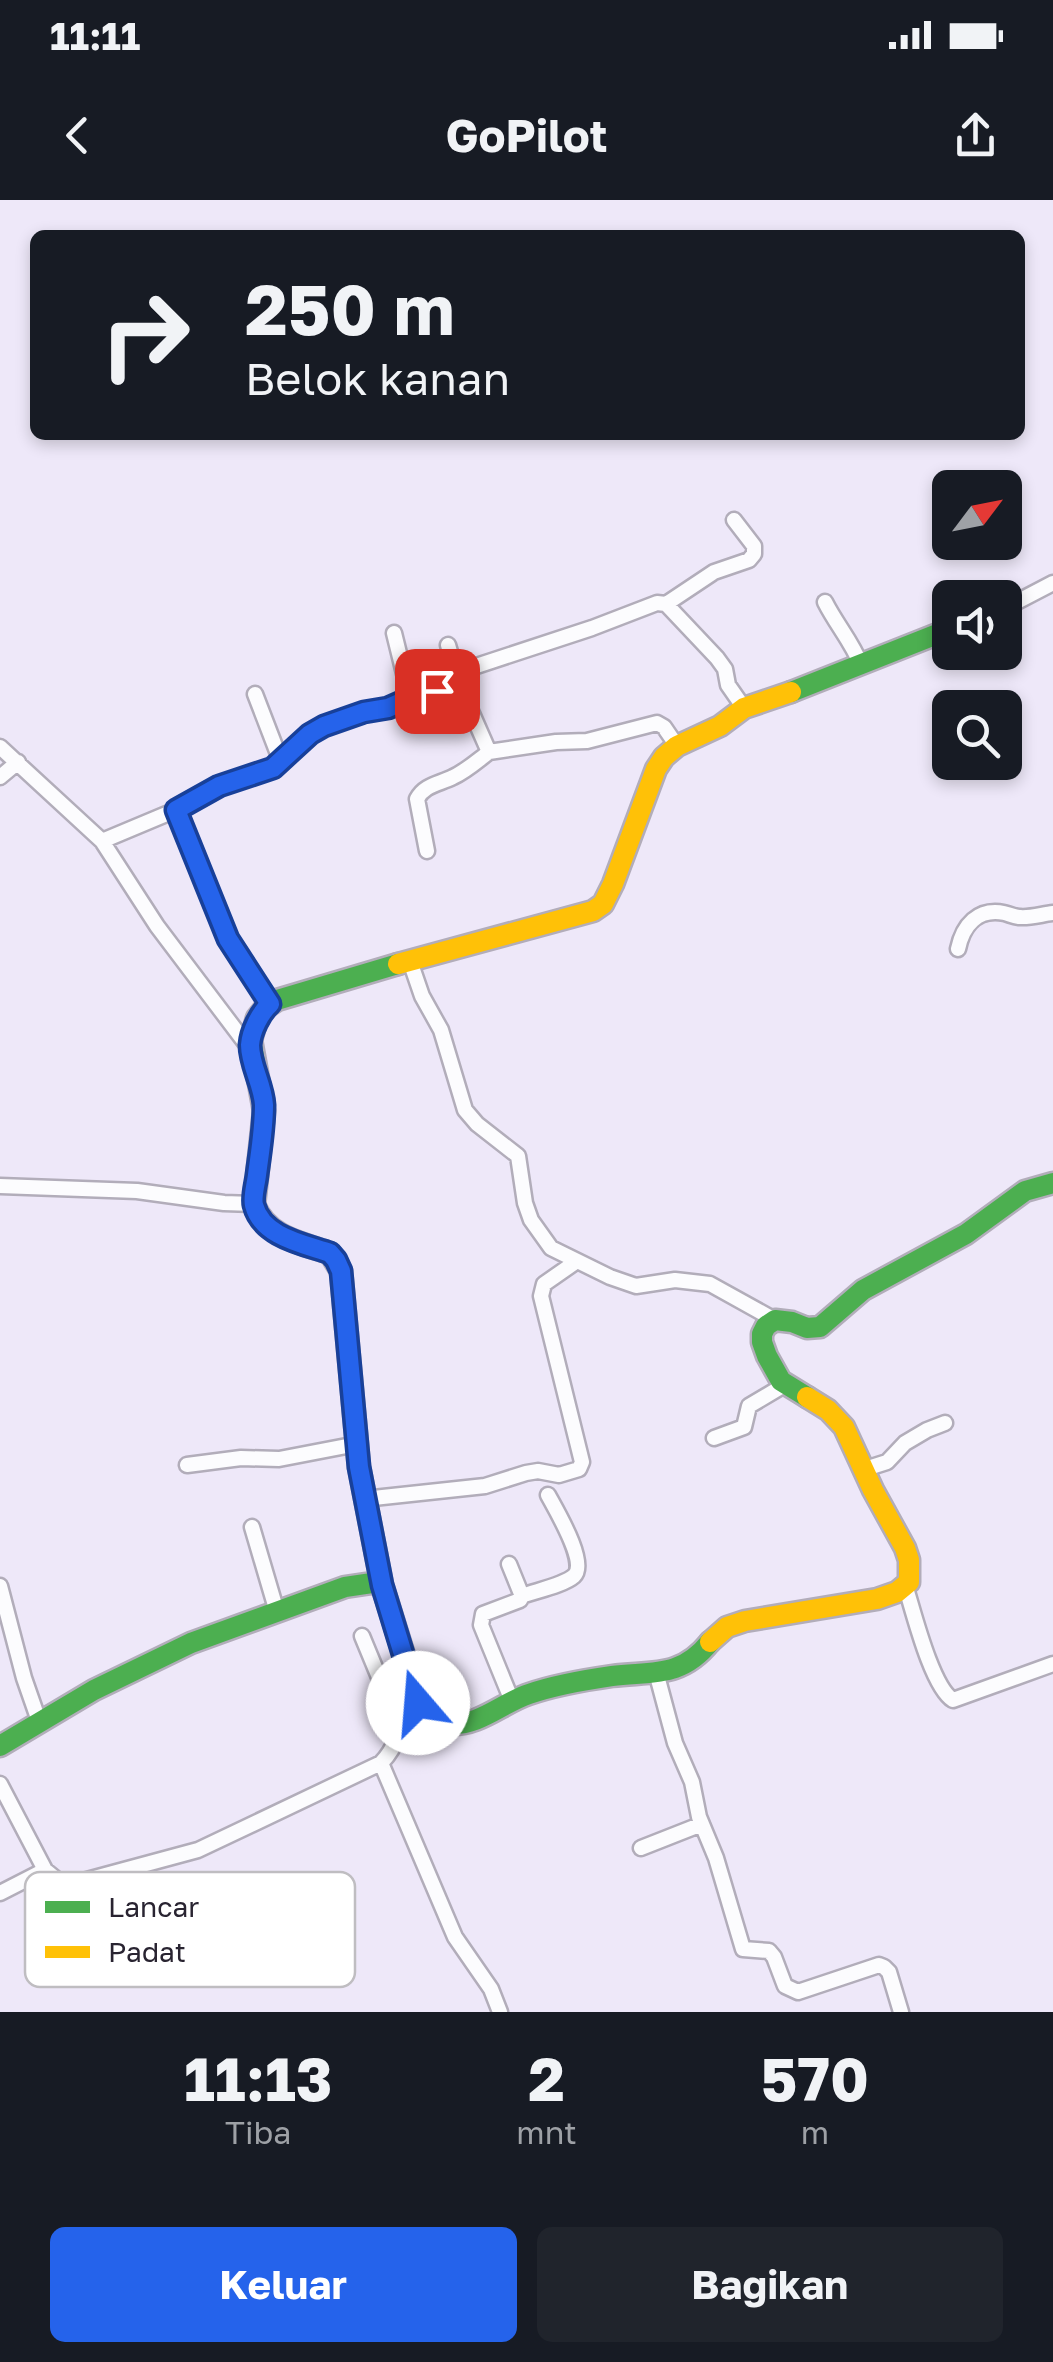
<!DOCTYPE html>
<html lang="id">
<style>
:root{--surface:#171b24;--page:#20242c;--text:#f1f3f6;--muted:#9ea1a6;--accent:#2563eb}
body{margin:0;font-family:"Golos Text",sans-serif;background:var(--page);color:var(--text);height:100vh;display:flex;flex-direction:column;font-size:38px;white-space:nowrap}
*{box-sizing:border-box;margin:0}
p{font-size:32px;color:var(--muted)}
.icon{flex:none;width:55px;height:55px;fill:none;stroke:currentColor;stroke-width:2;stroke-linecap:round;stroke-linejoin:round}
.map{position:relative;height:1812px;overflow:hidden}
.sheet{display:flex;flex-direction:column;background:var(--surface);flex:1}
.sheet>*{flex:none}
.banner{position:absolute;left:30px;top:30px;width:995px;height:210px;border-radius:15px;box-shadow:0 5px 15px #0003;background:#171b24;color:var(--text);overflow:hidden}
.needle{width:65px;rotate:58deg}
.controls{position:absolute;left:932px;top:270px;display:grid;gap:20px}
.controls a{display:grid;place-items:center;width:90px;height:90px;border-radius:15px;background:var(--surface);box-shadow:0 5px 15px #0003;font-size:50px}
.pin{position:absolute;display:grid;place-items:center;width:85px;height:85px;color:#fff;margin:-42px;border-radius:20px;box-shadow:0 5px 15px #0006}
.me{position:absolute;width:110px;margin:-55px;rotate:342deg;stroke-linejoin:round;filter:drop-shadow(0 0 8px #0008)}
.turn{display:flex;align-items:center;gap:35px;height:210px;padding:0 50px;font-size:45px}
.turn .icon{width:130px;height:130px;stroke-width:2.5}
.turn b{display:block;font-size:70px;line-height:85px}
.eta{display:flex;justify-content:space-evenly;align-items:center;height:170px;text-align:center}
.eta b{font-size:60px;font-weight:700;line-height:70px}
.cta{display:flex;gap:20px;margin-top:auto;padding:20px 50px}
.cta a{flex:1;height:115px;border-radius:15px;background:var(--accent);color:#fff;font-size:40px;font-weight:700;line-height:115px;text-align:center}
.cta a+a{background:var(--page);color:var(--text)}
.status{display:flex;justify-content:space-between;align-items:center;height:70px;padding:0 50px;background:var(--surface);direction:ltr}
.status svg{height:28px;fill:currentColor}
header{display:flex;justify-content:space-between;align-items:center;height:130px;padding:0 50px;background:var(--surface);font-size:45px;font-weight:700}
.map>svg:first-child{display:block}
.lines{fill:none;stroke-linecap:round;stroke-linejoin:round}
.street-casing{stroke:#b2adba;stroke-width:19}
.fast-casing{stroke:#b2adba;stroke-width:25}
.slow-casing{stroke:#b2adba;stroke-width:25}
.street{stroke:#fcfcfe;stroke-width:14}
.fast{stroke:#4caf50;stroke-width:20}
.slow{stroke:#ffc107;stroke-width:20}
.route-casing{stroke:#184099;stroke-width:25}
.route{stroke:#2563eb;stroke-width:18}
.key{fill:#fff;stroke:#bfbdc1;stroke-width:2.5}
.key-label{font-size:28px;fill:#292431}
</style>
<div class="status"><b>11:11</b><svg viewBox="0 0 49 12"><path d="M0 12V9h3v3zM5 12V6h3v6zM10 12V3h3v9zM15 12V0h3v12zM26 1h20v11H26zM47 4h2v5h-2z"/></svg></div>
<header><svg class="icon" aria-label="back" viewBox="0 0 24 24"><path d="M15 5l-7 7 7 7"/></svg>GoPilot<svg class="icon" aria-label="share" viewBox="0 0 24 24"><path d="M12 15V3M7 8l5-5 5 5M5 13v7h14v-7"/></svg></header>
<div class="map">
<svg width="1053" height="1812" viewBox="0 0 1053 1812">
<rect width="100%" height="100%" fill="#eee8f9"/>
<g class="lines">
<g class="street-casing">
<path id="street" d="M825 402C836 424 852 442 861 465
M666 404 714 372 749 360 754 354V346L734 320
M1005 408 1053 383
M394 433 410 498
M448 445 460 486 489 552 556 542 587 541 657 523 664 527 677 546
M455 473 592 428 657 403 666 404 717 458 725 469 728 485 744 508
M255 494 280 559
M0 547 102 641 157 726 250 849
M0 577 18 562
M176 610 229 739 270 804
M102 641 176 610 219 586 265 572 273 568 310 534 337 521 363 512 388 508 415 496 460 486
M427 651 417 599C424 585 439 584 453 577 466 571 477 561 489 552
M958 749C963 725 978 708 1004 713 1009 714 1014 717 1020 717 1030 718 1043 714 1053 713
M410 761 422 796 441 830 465 910 477 924 518 956 525 1003 531 1020 551 1048 610 1077 636 1086 675 1080 710 1084 775 1120
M0 986 137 991 224 1003 253 1004
M714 1238 744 1227 749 1206 786 1184
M187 1265 241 1258 279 1259 357 1244
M865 1269 887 1262 905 1243 927 1230 945 1223
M364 1299 485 1286 526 1273 538 1271 559 1275 579 1269 582 1262 541 1096 544 1084 577 1061
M252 1327 277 1412
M509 1364 522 1396 520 1400 483 1414 481 1425 512 1501
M0 1386 24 1478 39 1521
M906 1388C914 1414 932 1487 953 1500L1053 1464
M522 1396C535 1391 564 1385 574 1376 588 1363 556 1310 548 1295
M362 1436 400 1528
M656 1472 675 1543 692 1582 699 1617 716 1658 743 1749 769 1751 774 1757 785 1786 798 1792 879 1765 884 1767 889 1772 901 1812
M381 1563 455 1737 491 1789 500 1812
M0 1584 45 1670 61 1683 72 1684 198 1650 381 1563C404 1540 390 1527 424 1511
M641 1648 702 1624
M0 1693 45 1670"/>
</g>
<g class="fast-casing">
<path id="fast" d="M791 492 950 429
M807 1197 781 1181 767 1156 762 1142V1134L766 1126 775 1120 792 1122 807 1128 820 1127 863 1090 966 1034 1025 991 1053 983
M382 1385 359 1267 341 1071 330 1053C300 1043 267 1037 254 1005L264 911 251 840 257 818 265 808 277 800 398 764
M0 1546 94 1490 191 1443 345 1387 372 1383 382 1385 419 1503C427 1514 435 1523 450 1524 479 1526 502 1503 529 1494 555 1485 584 1480 612 1476 653 1471 681 1478 710 1442"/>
</g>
<g class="slow-casing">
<path id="slow" d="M398 764 593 711 603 704 613 684 656 569 664 557 677 546 720 526 744 508 791 492
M710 1442 727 1427 745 1421 877 1399 897 1392 909 1382V1360L905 1348 873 1290 844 1227 828 1210 807 1197"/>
</g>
<use href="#street" class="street"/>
<use href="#fast" class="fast"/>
<use href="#slow" class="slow"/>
</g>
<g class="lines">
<g class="route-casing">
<path id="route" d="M418 1503 382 1385 359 1267 341 1071 336 1060 330 1053C304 1044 262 1037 254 1005 252 997 256 984 257 975 260 952 264 929 264 905 263 885 250 865 250 845 251 831 260 813 270 804L228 739 176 610 219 586 273 568 310 534 324 526 364 512 388 508 415 496 437 491"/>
</g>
<use href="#route" class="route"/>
</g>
<rect x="25" y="1672" width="330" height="115" rx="15" class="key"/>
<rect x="45" y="1701" width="45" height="12" fill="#4caf50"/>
<rect x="45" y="1746" width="45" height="12" fill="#ffc107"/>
<g class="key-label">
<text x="108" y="1717">Lancar</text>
<text x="108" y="1762">Padat</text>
</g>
</svg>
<div class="controls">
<a><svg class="needle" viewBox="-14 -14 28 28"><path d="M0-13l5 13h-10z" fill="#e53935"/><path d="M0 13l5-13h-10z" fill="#9ea1a6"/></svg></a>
<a><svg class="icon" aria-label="sound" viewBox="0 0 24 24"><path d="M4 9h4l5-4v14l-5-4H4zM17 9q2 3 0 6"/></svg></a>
<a><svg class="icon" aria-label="search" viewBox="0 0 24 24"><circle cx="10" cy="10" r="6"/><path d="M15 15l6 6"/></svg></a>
</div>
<div class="pin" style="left:437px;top:491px;background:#d93025"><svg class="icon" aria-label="arrive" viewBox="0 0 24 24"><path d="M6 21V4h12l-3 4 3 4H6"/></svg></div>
<svg class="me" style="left:418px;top:1503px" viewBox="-20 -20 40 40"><circle r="19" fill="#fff"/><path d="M0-13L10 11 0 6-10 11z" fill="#2563eb"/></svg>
<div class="banner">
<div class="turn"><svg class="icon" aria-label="right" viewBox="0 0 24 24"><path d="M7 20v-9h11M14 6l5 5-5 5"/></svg><div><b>250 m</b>Belok kanan</div></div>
</div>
</div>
<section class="sheet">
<div class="eta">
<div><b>11:13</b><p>Tiba</p></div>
<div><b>2</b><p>mnt</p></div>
<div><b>570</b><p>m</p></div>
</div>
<div class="cta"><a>Keluar</a><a>Bagikan</a></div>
</section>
